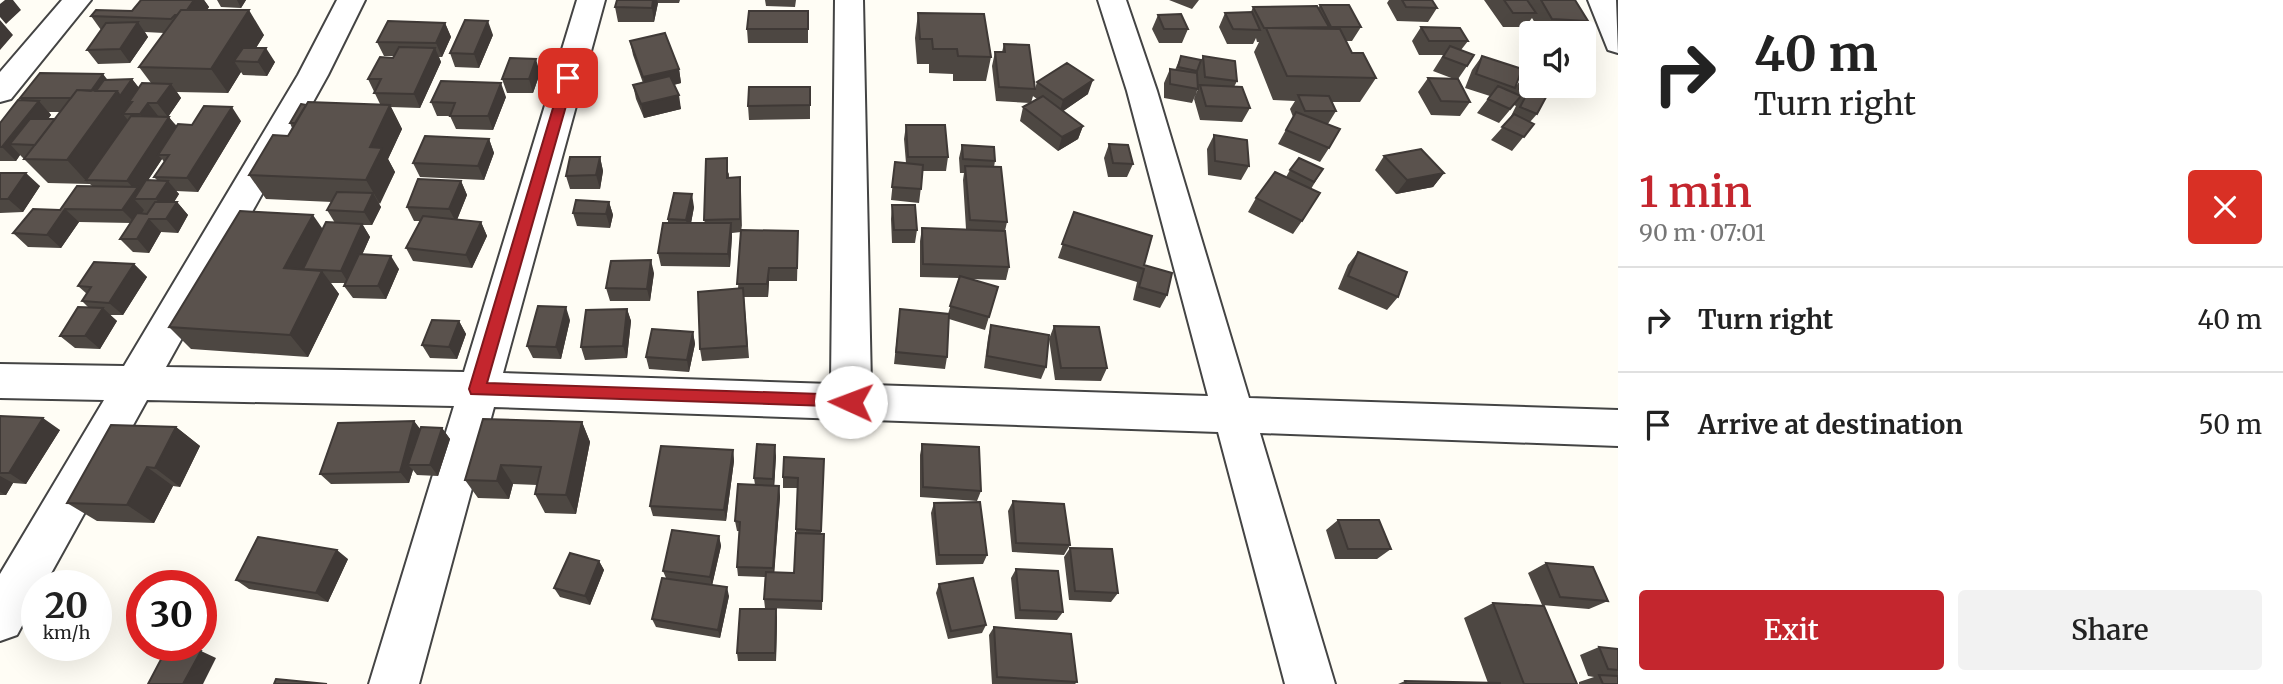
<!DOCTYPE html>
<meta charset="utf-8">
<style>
:root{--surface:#fff;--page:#f2f2f2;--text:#222;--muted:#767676;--line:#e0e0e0;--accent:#c4262e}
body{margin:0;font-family:Merriweather,serif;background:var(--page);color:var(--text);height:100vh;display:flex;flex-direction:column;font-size:26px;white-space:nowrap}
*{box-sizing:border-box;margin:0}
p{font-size:23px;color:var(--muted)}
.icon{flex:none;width:38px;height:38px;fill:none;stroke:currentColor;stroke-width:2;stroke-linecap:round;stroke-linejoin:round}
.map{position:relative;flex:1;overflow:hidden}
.sheet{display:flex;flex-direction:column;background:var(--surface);width:665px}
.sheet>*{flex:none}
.hud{background:#fff;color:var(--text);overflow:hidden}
.tools{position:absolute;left:1519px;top:21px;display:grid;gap:14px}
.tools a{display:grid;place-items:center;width:77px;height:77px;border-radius:7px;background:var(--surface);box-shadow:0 7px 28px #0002;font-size:35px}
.speed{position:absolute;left:21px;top:570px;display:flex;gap:14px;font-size:35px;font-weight:700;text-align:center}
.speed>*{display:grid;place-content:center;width:91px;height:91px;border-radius:50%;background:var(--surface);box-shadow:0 7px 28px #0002;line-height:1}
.speed small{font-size:18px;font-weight:400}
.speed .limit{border:10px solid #d22;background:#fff;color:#111}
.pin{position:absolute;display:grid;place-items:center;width:60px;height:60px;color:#fff;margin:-30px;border-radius:14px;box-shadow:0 4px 10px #0006}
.me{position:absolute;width:77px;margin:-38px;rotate:272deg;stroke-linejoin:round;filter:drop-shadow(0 0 5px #0008)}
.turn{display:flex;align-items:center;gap:24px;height:147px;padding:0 21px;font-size:32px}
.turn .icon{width:91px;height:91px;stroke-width:2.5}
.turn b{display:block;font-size:49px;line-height:60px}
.round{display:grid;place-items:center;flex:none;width:74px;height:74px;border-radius:7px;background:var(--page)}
.head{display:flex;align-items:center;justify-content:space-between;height:119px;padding:0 21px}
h1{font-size:42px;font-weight:600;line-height:52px;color:var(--accent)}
.button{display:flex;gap:14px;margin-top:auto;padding:14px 21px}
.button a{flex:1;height:80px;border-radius:7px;background:var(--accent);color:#fff;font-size:28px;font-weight:600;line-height:80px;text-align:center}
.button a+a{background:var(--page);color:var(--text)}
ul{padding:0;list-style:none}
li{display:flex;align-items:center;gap:21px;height:105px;padding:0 21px;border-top:2px solid var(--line)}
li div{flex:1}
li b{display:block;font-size:26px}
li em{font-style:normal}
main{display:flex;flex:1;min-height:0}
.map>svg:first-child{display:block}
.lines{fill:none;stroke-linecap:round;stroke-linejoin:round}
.street-casing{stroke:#444;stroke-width:4}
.street{fill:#fff;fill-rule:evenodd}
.wall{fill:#4d4742;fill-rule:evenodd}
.shaded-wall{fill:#3f3936}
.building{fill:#5a524d;stroke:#3f3936;stroke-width:2}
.route{fill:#c4262e;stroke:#7f191e;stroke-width:2}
</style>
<main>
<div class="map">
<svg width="1618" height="684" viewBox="0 0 1618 684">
<rect width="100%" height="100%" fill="#fffdf5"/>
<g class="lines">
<g class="street-casing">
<path id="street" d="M62 0H91L11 99 0 102V72Z
M337 0H365L328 75 166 367 464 372 577 0H605L503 373 831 384 835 0H863L871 385 1208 396 1127 91 1098 0H1126L1157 91 1249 398 1618 410V446L1260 433 1335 684H1285L1218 432 494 407 419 684H369L454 406 147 400 44 586H37V598L17 635 0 641V574L104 400 0 398V364L124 366 298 75Z
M1588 0H1616L1618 53 1608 50Z"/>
</g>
<use href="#street" class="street"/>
</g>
<path class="wall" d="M141 0H204L209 7 207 10 264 35 256 48 275 62 267 76 243 75 241 72 228 93 177 92 181 98 168 117 177 126 241 121 198 192 176 191 179 194 174 202H177L188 215 178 233 161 232 149 253 133 252 120 239 131 223 79 222 61 248 28 247 13 233 60 210 92 186 90 184 48 183 20 155 16 161H0V123L22 101 20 98 108 80 132 79 139 88 151 83 139 67 164 33 145 32 148 37 130 63 98 64 87 50 101 30 91 16 132 11ZM49 112H60L55 119H48L51 115ZM162 159 164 162 154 177 157 180H148Z
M217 0H246L241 8 221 7Z
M617 0H680L679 3H658L654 22H618L615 7Z
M765 0H796L795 7 766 6Z
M1169 0H1199L1192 9Z
M1389 0H1432L1437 8 1428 22 1397 21 1387 3Z
M1484 0H1575L1588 21 1578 33H1541L1532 18 1525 27H1503Z
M1320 5 1361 27 1352 41H1346L1352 53 1376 78 1360 102H1331L1336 111 1328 124 1329 148 1320 162 1278 144 1293 117 1290 109 1295 101 1273 100 1254 52 1259 42H1257L1256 38 1253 44H1227L1219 27 1225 13 1251 12 1253 7 1318 9Z
M808 11V43H748L747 29Z
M918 13 991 57 986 81H953V74L929 73V64H917L915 38Z
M1158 15 1188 29 1182 43H1159L1152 29Z
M445 23 451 37 442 57H439L441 62 420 108 391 107 402 129 388 159 395 172 379 204 381 207 372 225H363L370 237 362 255 399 269 386 299 353 298 344 286 345 283H331L339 294 308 357 191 349 169 327 323 229 335 223 327 210 332 202 266 199 249 175 288 136 292 128 290 123 380 104 368 79 394 56H384L377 42Z
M1421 27 1468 41 1461 50 1467 66 1458 79 1470 102 1460 116 1431 115 1418 92 1428 78 1454 79 1433 71 1443 55H1419L1412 41Z
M493 35 479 68 455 67 450 53Z
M630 41 679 69 681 83 674 85 681 109 644 118 636 99 633 85 643 83 633 55Z
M1004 44 1035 89 1031 103 996 101 992 66 995 52H1002Z
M1181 56 1199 65 1203 56 1237 81 1234 87 1250 108 1242 122 1200 120 1194 99 1198 88V78V89L1192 103 1164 98V83L1170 69 1175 70Z
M1482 56 1516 86 1526 73 1537 114 1530 122 1534 124 1512 151 1491 140 1509 120 1516 106 1514 105 1499 123 1477 113 1490 96 1465 88 1472 70Z
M540 73 533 93H507L502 79Z
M1037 82 1088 94 1063 111 1083 126 1078 139 1058 151 1020 121 1023 107 1037 99 1033 96Z
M810 87V119L749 120 748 106Z
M506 97 493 130 456 129 450 116H437L431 102Z
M906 125 948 157 946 171H923L919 203 891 200 895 162 906 163 904 139Z
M1214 135 1249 166 1241 180 1208 175 1207 149Z
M489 139 494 153 484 180 420 177 413 163Z
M1109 144 1133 164 1127 177H1108L1104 158Z
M962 145 995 161 994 167 1007 222 1005 231 1009 267 1006 280 968 279 998 287 985 330 949 319 947 357 945 369 894 364 900 309 948 314 959 278 920 277V241L922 228 966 229 963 180 964 173H960L959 158Z
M1384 156 1444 173 1433 187 1396 194 1375 170Z
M600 157 603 171 600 189H570L566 176Z
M1323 169 1311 189 1302 221 1293 234 1248 212 1256 198 1286 177 1290 170Z
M729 172V178L741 191V231L798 245 797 281H769L768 297H744L749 358 702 361 700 349 738 289 741 232 732 233 730 267 661 266 658 253 668 223V219L694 207 691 223H705L704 220Z
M0 173 40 186 23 212 0 213Z
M461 181 467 195 457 220 481 222 487 236 472 268 413 261 406 248 420 221H414L407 207Z
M609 202 613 215 610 228 577 226 573 213Z
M892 205 917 230 915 243H892L891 219Z
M1074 212 1144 265 1167 295 1160 308 1133 300 1137 282 1058 258Z
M1358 252 1398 297 1387 310 1338 289 1348 265Z
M134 264 147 277 123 315H110L117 321 100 349 75 348 60 336 89 308 82 301 87 294 78 286Z
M654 273 650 301H610L606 288Z
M627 309 631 321 627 358 585 360 581 347Z
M570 320 561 359 533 358 527 346Z
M459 321 466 334 457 359 430 358 422 345Z
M991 325 1046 367 1041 379 984 368 988 338Z
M1054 326 1107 368 1101 381 1055 380 1049 339Z
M693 332 695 344 689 372 649 369 646 357Z
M0 416 60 430 26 484 13 483 6 495H0Z
M414 421 420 429 442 428 450 439 438 476 417 475 413 470 409 483 331 484 320 474Z
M582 422 590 442 576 514 545 513 535 494 537 485 513 484 509 499 478 498 465 480Z
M176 427 200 446 180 487 173 486 154 523 97 521 67 503Z
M922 444 981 491 977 501 920 497V455Z
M733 450 734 461 726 521 653 516 650 506Z
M776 456 774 486H779L780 497 774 572 794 573 798 488H783V477L824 459 821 534H824L822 610 765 608 764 599 765 577 738 576 737 567 740 531H737L735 521 755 485 754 478Z
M1013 501 1070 545 1064 555 1012 552 1008 511Z
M934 503 987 555 983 564 936 565 931 513Z
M1338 520 1391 549 1377 559H1335L1326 530Z
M719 536 721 546 712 585 729 596 720 638 656 627 652 619 666 578 663 571Z
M1070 548 1118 593 1111 602 1069 600 1064 557Z
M348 559 328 602 249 589 236 580Z
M599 561 604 570 590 605 560 597 554 588Z
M1546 563 1608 601 1589 609 1542 605 1528 573Z
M1016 569 1063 612 1057 620 1015 619 1011 578Z
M939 584 986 625 982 633 948 639 936 593Z
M1493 603 1577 684H1398L1405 681 1488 683 1464 618Z
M777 617 776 661H738L737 653Z
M994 627 1077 682 1075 684H992L989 635Z
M1599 647 1618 649V684H1579V682L1594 677 1588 676 1580 655Z"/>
<path class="shaded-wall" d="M5 0H13L21 10 6 24 0 17V4Z
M194 0H204L209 7 192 30 182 16Z
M237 0H246L241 8Z
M653 0H657L658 3 654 22 652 8Z
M249 10 264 35 247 62 234 61 241 72 228 93 211 69Z
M0 20 13 35 0 50Z
M488 21 493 35 479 68 474 54Z
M138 22 148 37 130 63 120 49Z
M445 23 451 37 442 57 436 43Z
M266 48 275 62 267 76 258 62Z
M435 48 441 62 420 108 414 94Z
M536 59 540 73 533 93 529 79Z
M679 69 681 83 646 91 643 77Z
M103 74 114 88 85 98Z
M132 79 143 93 132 102H129L133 108 123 114 131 124 86 180 89 184 67 160 117 91Z
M1093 80 1088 94 1059 114 1063 100Z
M501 83 506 97 493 130 488 116Z
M171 84 181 98 168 117 157 103Z
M679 95 681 109 644 118 641 104Z
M39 101 51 115 28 145 10 144 20 155 16 161 2 147Z
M148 103 159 117 151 128 140 114Z
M390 105 402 129 388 159 395 172 380 204 366 180 370 147Z
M232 107 241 121 198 192 187 178Z
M169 117 180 131 158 155 162 159 141 191 134 199 144 210 135 223 122 210 135 190 127 181Z
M1083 126 1078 139 1058 151 1062 137Z
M489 139 494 153 484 180 478 166Z
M600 157 603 171 600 189 596 175Z
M26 173 40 186 23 212 8 199Z
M1444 173 1433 187 1396 194 1407 180Z
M740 177 741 191 742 232 740 219Z
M168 181 179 194 167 213 156 199Z
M461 181 467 195 456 222 449 209Z
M373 193 381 207 372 225 364 212Z
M692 194 694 207 689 234 686 220Z
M177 202 188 215 178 233 166 219Z
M609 202 613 215 610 228 606 214Z
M65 209 79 222 61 248 47 235Z
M313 215 329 238 309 277 284 268Z
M149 219 161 232 149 253 137 239Z
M481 222 487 236 472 268 466 255Z
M731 223 732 237 730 267 728 254Z
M362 224 370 237 349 284 341 271Z
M391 256 399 269 386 299 378 286Z
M651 260 654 273 650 301 647 289Z
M134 264 147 277 123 315 109 303Z
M769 268V281L768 297 767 284Z
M322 271 339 294 308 357 290 335Z
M566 307 570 320 561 359 556 347Z
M103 308 117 321 100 349 85 336Z
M627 309 631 321 627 358 623 346Z
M459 321 466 334 457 359 449 347Z
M693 332 695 344 689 372 687 360Z
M43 418 60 430 26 484 9 473Z
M414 421 423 433 408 465 413 470 409 483 400 472Z
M582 422 590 442 576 514 566 495Z
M176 427 200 446 180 487 155 468Z
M442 428 450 439 438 476 430 465Z
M775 445 776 456 774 490 773 479Z
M733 450 734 461 726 521 724 510Z
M501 465 513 484 509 499 497 481Z
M147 467 173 486 154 523 127 505Z
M0 476 13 483 6 495 0 492Z
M779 486 780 497 774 577 773 568Z
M719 536 721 546 712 586 710 577Z
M337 550 348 559 328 602 316 593Z
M599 561 604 570 590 605 585 596Z
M727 587 729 596 720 638 718 630Z
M776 609 777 617 776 661 775 653Z
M201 651 216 658 203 684H183Z"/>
<path class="building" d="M141 0H194L187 10H181L177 15H175L171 19 91 16 96 10 132 11Z
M617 0H653L652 8 615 7Z
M1402 0H1432L1437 8 1406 7Z
M1504 0H1527L1536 13H1513Z
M1541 0H1575L1588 21 1552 19Z
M1320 5H1349L1361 27H1331Z
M1317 6 1329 27 1264 28 1253 7Z
M181 10H249L211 69 139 67Z
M749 11H808V29H747Z
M1252 12 1260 30 1233 29 1225 13Z
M918 13 984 14 991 57 958 56 957 49H933L932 39H920Z
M1181 14 1188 29H1164L1158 15Z
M465 20 488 21 474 54 450 53Z
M388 21 445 23 436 43 377 42Z
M138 22 120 49 87 50 106 23Z
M1421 27 1460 28 1468 41H1429Z
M1266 28 1340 29 1352 53H1363L1376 78 1287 76Z
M665 33 679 69 643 77 630 41Z
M1004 44 1029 45 1035 89 999 87 995 52H1005Z
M1450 46 1474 55 1467 66 1443 57Z
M399 47 435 48 414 94 374 93 381 79H368L380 57 393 58Z
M243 48H266L258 62 234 61Z
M1181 56 1201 60 1197 71 1178 67Z
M1203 56 1235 61 1237 81 1205 77Z
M1482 56 1522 69 1515 88 1476 74Z
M510 58 536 59 529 79H502Z
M1067 63 1093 80 1063 100 1037 82Z
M1170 69 1197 73 1198 89 1170 84Z
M40 73 103 74 91 91 77 90 71 98H20Z
M1526 73 1531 75V86H1552L1537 114 1520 107 1528 92 1519 89Z
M670 76 679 95 641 104 633 85Z
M1428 78 1458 79 1470 102 1441 101Z
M132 79 120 96 117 91H96L104 80Z
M441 81 501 83 488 116H450L455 103 431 102Z
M142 83 171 84 157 103H148L140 114H123L132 102H129Z
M1200 85 1242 87 1250 108 1206 106Z
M1498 86 1521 96 1510 109 1488 99Z
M749 87H810V105L748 106Z
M77 90 117 91 67 160 24 159Z
M1298 95 1329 96 1336 111H1305Z
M1043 96 1083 126 1062 137 1023 107Z
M18 100 39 101 2 147H0V123Z
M308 102 390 105 370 147 382 148 366 180 249 175 273 135 288 136Z
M301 104 306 105 295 123H290Z
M204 106 232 107 187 178 154 177 169 155H158L178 124 192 125Z
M1296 112 1340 129 1329 148 1286 130Z
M1514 114 1534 124 1524 137 1502 127Z
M131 116 169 117 127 181 86 180Z
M30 119H55L35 145 10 144Z
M906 125H945L948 157H908Z
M1214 135 1247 140 1249 166 1215 161Z
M425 136 489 139 478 166 413 163Z
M1109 144 1128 145 1133 164 1113 163Z
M962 145 994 147 995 161 963 159Z
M1421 149 1444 173 1407 180 1384 156Z
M570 157H600L596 175 566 176Z
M727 158V178L740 177V219L704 220 706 159Z
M1299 158 1323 169 1314 182 1290 170Z
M895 162 923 165 921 189 892 187Z
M965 166 1001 167 1007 222 970 220Z
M1275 172 1320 193 1302 221 1256 198Z
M0 173H26L8 199H0Z
M418 179 461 181 449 209 407 207Z
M146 180 168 181 156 199H134Z
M77 186 138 187 122 210 65 209 47 235 13 233 33 209 60 210Z
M337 192 373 193 364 212 327 210Z
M674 193 692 194 686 220 668 219Z
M576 200 609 202 606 214 573 213Z
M155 202H177L166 219H149L137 239H120L137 213 147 214Z
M892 205H915L917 230H894Z
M240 211 313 215 284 268 322 271 290 335 169 327Z
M1074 212 1152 236 1144 265 1172 273 1167 295 1139 287 1144 269 1062 244Z
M423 216 481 222 466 255 406 248Z
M326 222 362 224 341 271 303 269Z
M663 223H731L728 254 658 253Z
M922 228 1005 231 1009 267 923 264Z
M741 230 798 231 797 268H769L767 284H737Z
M1358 252 1407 272 1398 297 1348 276Z
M359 254 391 256 378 286H344Z
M651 260 647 289 606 288 611 261Z
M94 262 134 264 109 303 82 301 91 287 78 286Z
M960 276 998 287 989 317 950 306Z
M743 288 747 346 700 349 698 292Z
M538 306 566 307 556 347 527 346Z
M78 307 103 308 85 336H60Z
M627 309 623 346 581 347 586 310Z
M900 309 949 314 947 357 896 352Z
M432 320 459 321 449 347 422 345Z
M991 325 1049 335 1046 367 987 356Z
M1054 326 1099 327 1107 368H1061Z
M652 329 693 332 687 360 646 357Z
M0 416 43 418 9 473H0Z
M483 419 582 422 566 495 535 494 541 467 501 465 497 481 465 480Z
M414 421 400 472 320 474 338 423Z
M111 425 176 427 155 468 147 467 127 505 67 503Z
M421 427 442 428 430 465H408Z
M757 444 775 445 773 479 754 478Z
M922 444 979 447 981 491 923 487Z
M661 446 733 450 724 510 650 506Z
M784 457 824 459 821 531 796 529 798 478 783 477Z
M738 484 779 486 773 568 737 567 740 522 735 521Z
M1013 501 1064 504 1070 545 1016 543Z
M980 502 987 555H939L934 503Z
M1338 520H1379L1391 549H1348Z
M672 530 719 536 710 577 663 571Z
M796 533 824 534 822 601 764 599 766 572 794 573Z
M258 537 337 550 316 593 236 580Z
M1070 548 1112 549 1118 593 1075 591Z
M570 553 599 561 585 596 554 588Z
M1546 563 1593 567 1608 601 1560 597Z
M1016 569 1058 571 1063 612 1020 610Z
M662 578 727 587 718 630 652 619Z
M973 578 986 625 951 631 939 584Z
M1493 603 1544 606 1577 684H1524Z
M740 609H776L775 653H737Z
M994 627 1071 634 1077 682 997 677Z
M168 646 201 651 183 684H148Z
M1599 647 1618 649V670L1608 669Z
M1599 675 1618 676V684H1603Z
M276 679 327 684H274Z
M1405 681 1500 683V684H1406Z"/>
<path class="route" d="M568 74 574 78 487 383 851 395 857 397V407L471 394 469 389 562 78Z"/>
</svg>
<div class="tools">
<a><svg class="icon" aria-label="sound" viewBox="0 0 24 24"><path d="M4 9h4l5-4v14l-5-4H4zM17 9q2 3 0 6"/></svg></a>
</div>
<div class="speed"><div>20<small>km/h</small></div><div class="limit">30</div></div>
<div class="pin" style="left:568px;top:78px;background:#d93025"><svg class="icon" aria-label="arrive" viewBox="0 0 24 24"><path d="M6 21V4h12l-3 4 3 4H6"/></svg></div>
<svg class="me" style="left:851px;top:402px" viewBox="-20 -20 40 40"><circle r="19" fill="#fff"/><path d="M0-13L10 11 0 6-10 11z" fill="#c4262e"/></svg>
</div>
<section class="sheet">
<div class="hud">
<div class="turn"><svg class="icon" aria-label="right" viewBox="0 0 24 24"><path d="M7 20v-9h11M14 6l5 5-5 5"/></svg><div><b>40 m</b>Turn right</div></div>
</div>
<div class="head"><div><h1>1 min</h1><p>90 m · 07:01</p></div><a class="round" style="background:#d93025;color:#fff"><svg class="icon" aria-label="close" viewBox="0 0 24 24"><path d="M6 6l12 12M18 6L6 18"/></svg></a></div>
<ul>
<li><svg class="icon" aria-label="right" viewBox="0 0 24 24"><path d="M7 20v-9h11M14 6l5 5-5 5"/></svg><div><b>Turn right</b></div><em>40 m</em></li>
<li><svg class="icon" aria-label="arrive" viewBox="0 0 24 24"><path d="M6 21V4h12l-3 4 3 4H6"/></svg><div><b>Arrive at destination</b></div><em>50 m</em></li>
</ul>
<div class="button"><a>Exit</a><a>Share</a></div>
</section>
</main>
